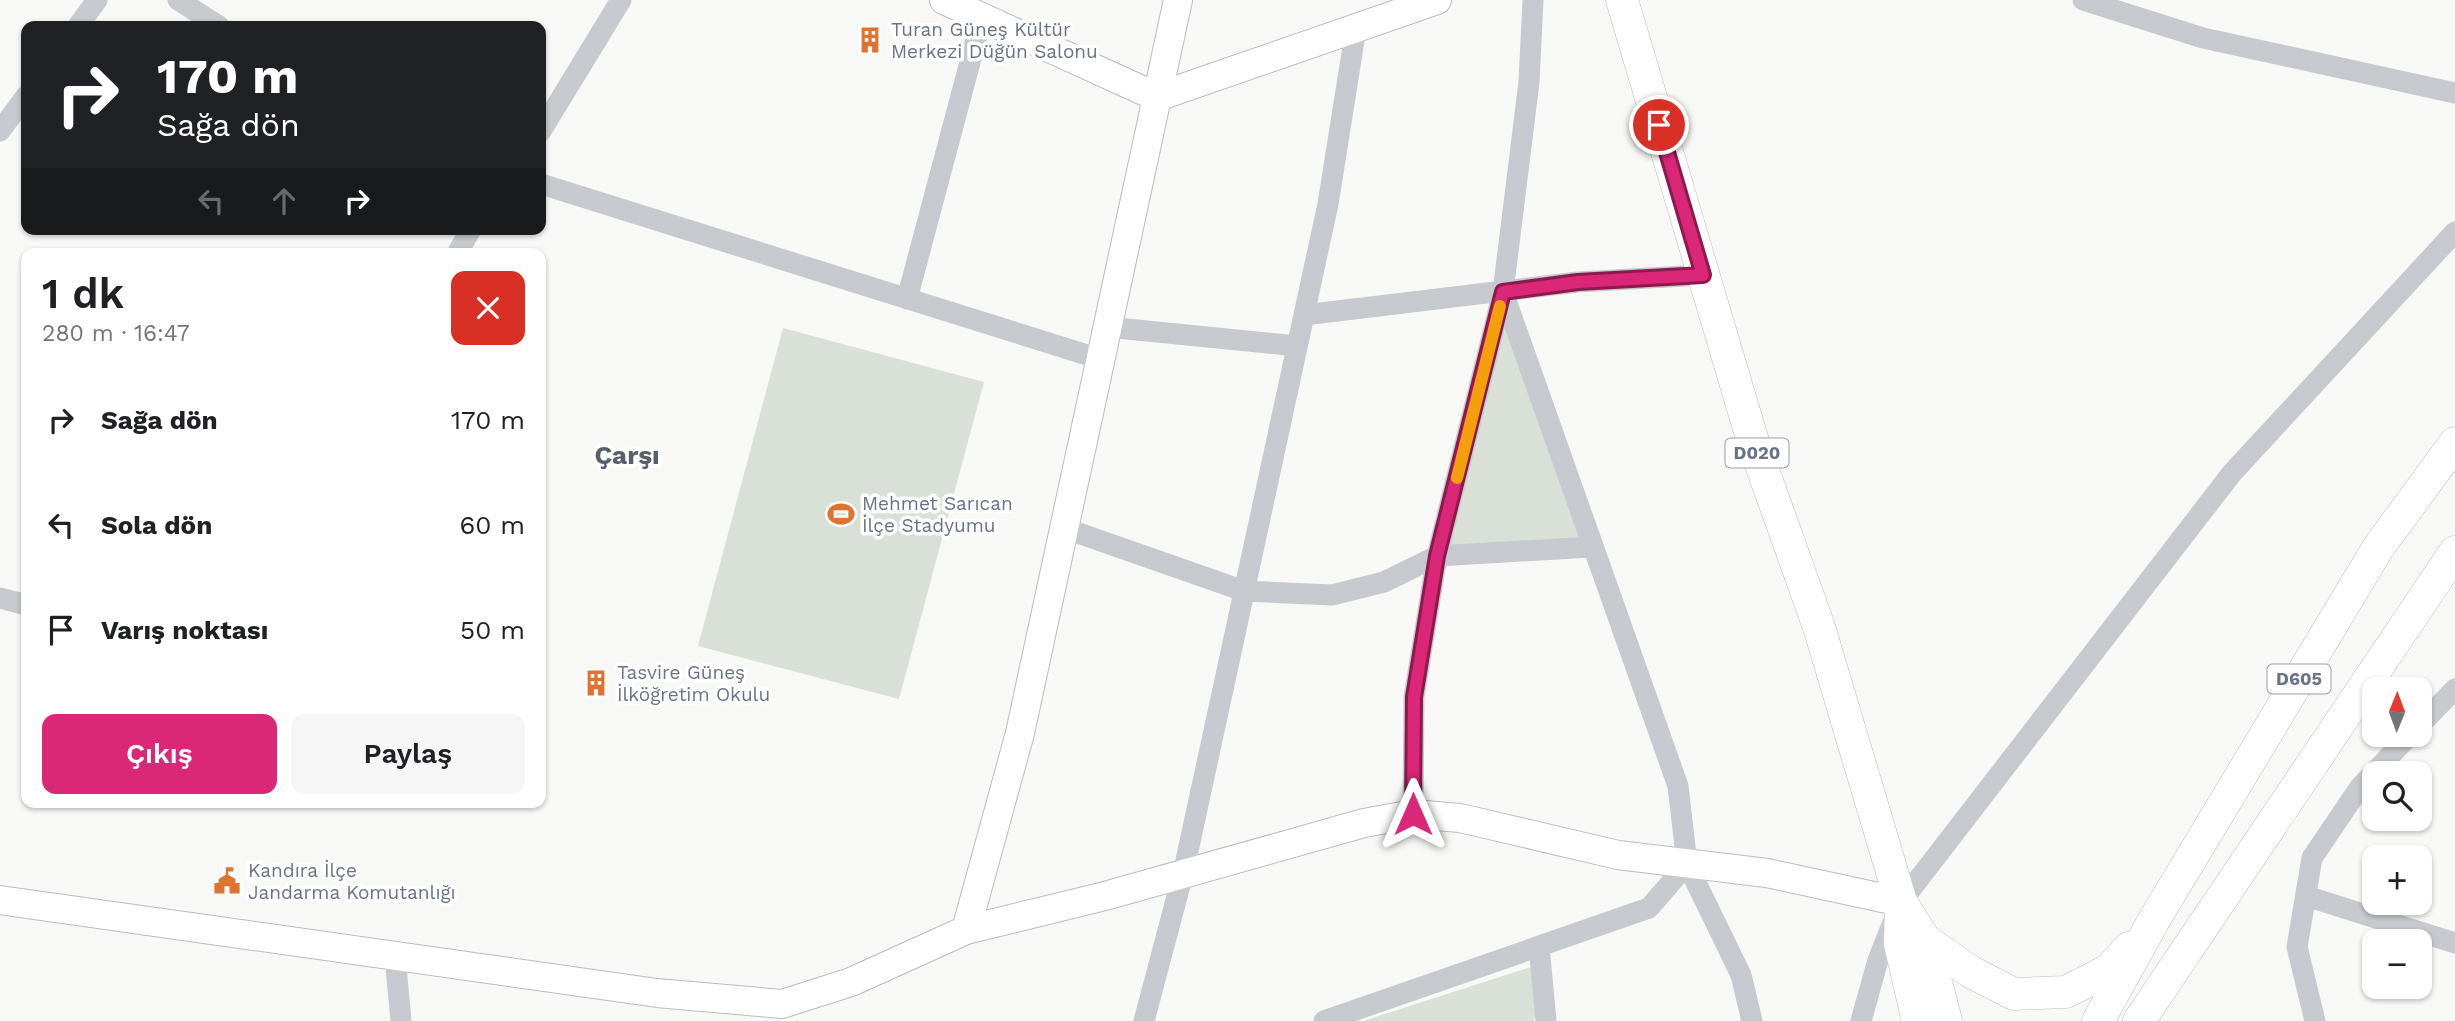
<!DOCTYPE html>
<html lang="tr">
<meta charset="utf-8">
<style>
:root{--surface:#fff;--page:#f6f6f6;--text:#202124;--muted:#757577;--accent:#db2777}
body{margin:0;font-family:"Work Sans",sans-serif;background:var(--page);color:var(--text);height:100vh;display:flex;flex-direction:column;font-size:26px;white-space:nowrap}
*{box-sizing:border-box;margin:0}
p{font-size:23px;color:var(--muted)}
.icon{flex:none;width:38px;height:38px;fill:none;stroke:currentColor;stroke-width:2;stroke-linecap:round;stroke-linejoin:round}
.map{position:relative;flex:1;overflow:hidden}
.details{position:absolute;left:21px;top:248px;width:525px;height:560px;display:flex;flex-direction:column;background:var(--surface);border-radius:14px;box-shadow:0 2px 5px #0004}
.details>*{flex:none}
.hud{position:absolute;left:21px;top:21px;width:525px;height:214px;border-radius:14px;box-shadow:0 2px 5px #0004;background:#202124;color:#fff;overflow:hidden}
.needle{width:46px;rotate:1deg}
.fabs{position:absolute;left:2362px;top:677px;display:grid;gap:14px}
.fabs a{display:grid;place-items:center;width:70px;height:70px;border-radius:14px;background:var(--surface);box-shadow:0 2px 5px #0004;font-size:35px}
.pin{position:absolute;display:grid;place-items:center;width:60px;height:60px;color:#fff;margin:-30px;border:4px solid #fff;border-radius:50%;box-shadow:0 2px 7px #0007}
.me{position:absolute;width:77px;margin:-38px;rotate:0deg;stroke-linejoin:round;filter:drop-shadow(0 0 5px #0008)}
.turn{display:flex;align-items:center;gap:24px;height:147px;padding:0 21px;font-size:32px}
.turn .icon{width:91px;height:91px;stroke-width:2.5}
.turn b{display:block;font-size:49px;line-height:60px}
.lanes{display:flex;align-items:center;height:66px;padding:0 21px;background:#0003;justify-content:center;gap:35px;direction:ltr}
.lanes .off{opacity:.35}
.round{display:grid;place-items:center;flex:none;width:74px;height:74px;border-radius:14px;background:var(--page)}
.headline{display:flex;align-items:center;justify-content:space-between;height:119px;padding:0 21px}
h1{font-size:42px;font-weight:600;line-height:52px}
.cta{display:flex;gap:14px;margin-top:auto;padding:14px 21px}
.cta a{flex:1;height:80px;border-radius:14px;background:var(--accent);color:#fff;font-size:28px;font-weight:600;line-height:80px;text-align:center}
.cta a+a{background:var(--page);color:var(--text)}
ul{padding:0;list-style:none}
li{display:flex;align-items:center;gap:21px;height:105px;padding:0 21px}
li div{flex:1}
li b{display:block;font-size:26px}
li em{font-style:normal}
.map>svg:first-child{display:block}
.green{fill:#d9e0d7}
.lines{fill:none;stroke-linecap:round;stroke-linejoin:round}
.secondary-casing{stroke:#b8bcc2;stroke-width:30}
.primary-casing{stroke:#b9bcc1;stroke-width:33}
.street{stroke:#c6c9cd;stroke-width:21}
.secondary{stroke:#fff;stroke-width:28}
.primary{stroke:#fff;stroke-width:32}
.route-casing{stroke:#8e194d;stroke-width:18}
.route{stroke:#db2777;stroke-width:12}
.slow{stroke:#f59e0b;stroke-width:12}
.labels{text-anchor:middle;stroke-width:7;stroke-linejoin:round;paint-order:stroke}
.shield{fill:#fff;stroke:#959eaa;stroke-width:2}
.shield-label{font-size:18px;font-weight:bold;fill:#687486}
.poi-label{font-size:19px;fill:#687486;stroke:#fff;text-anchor:start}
.district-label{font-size:26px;font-weight:bold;fill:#565f6c;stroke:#fff}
</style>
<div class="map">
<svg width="2455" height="1021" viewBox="0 0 2455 1021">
<rect width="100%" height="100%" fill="#f8f9f6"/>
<path class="green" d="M1503 292 1592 547 1437 556Z
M783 328 984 382 899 699 698 646Z
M1534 966 1537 1001 1534 1021H1363Z"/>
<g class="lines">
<g class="secondary-casing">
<path id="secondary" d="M944 0 1157 97 1437 0
M0 900 657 993 782 1004 851 982 966 930 1105 896 1364 823 1413 814 1460 818 1618 855 1767 873 1901 902
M966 930 1020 733 1178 0"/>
</g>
<g class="primary-casing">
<path id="primary" d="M1622 0 1754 445 1819 627 1901 902 1925 940 1946 1021
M1901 902 1900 944 1918 1021
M1925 940 1971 972 2014 994 2066 992 2109 970 2129 948
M2098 1021 2154 920 2378 548 2455 443
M2139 1021 2455 552"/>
</g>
<path class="street" d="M178 0 219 26
M2083 0 2203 38 2455 93
M78 26 97 0
M0 131 26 96
M541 131 621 0
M541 184 1100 359
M457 254 471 229
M1503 292 1678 786 1687 864 1741 975 1752 1021
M907 299 982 17
M1304 315 1578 282 1703 275
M1107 327 1297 346
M1064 528 1244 591 1332 595 1384 582 1437 556 1592 547
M0 598 26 605
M2420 725 2455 689
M1413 814 1414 697 1437 556 1503 292 1529 82 1533 0
M2306 896 2455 943
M1539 946 1546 1021
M395 956 401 1021
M1144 1021 1183 874 1328 204 1356 28
M1324 1021 1649 908 1687 864
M1861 1021 1878 960 1901 902 2232 473 2455 232
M2315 1021 2297 947 2312 858 2360 787 2410 735"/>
<use href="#secondary" class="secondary"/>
<use href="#primary" class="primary"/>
</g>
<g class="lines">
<g class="route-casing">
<path id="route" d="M1413 814 1414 697 1437 556 1503 292 1578 282 1703 275 1659 125"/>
</g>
<use href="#route" class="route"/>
<path class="slow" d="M1457 478 1500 306"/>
</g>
<defs>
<g id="building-bare" transform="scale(2.1)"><path d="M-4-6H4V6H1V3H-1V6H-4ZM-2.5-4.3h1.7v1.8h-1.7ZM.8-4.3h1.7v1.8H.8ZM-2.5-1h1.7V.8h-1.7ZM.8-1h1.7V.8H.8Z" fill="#df7330" stroke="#fff" stroke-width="2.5" paint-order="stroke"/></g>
<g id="stadium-bare" transform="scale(2.1)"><path d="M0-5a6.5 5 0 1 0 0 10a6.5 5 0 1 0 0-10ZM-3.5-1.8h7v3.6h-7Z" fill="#df7330" stroke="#fff" stroke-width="2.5" paint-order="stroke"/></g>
<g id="civic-bare" transform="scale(2.1)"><path d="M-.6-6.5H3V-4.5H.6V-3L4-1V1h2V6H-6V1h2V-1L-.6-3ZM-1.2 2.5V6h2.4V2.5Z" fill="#df7330" stroke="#fff" stroke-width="2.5" paint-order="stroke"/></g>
</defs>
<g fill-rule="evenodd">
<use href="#building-bare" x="870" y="40"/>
<use href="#stadium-bare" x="841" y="514"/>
<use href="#building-bare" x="596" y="683"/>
<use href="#civic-bare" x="227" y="881"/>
</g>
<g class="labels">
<g class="shield">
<rect x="1725.5" y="438.5" width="63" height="29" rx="5"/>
<rect x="2267.5" y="664.5" width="63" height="29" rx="5"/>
</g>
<g class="shield-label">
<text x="1757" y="459">D020</text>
<text x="2299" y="685">D605</text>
</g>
<g class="poi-label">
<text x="891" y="36">Turan Güneş Kültür<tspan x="891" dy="22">Merkezi Düğün Salonu</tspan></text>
<text x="862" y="510">Mehmet Sarıcan<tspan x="862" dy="22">İlçe Stadyumu</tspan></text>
<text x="617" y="679">Tasvire Güneş<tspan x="617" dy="22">İlköğretim Okulu</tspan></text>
<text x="248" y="877">Kandıra İlçe<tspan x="248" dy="22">Jandarma Komutanlığı</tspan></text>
</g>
<g class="district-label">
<text x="627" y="464">Çarşı</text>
</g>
</g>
</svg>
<div class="fabs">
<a><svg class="needle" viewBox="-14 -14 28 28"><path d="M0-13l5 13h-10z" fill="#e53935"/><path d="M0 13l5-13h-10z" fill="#757577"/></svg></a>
<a><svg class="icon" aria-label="search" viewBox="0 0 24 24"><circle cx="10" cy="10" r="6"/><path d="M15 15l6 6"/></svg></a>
<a>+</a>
<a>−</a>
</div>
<div class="pin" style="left:1659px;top:125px;background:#d93025"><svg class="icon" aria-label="arrive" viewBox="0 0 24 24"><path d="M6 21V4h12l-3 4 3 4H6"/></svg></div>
<svg class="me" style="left:1413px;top:814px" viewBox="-20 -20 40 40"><path d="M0-17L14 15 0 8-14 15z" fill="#db2777" stroke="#fff" stroke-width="4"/></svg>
<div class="hud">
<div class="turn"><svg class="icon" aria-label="right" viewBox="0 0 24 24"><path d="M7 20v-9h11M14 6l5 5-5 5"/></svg><div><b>170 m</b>Sağa dön</div></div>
<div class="lanes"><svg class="icon off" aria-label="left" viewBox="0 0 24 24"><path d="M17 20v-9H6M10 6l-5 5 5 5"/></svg><svg class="icon off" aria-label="ahead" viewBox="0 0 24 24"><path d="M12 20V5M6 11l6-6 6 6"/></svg><svg class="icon" aria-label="right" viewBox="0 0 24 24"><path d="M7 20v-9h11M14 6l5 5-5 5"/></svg></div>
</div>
<section class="details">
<div class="headline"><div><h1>1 dk</h1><p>280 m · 16:47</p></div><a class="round" style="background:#d93025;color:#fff"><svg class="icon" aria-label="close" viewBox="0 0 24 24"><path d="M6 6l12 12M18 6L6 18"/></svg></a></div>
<ul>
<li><svg class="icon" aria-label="right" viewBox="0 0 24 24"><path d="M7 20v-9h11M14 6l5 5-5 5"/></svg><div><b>Sağa dön</b></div><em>170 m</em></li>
<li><svg class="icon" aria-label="left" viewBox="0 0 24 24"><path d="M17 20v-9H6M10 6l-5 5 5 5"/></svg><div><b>Sola dön</b></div><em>60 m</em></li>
<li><svg class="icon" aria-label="arrive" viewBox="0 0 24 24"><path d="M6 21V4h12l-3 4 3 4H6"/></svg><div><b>Varış noktası</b></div><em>50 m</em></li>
</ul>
<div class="cta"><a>Çıkış</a><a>Paylaş</a></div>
</section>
</div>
